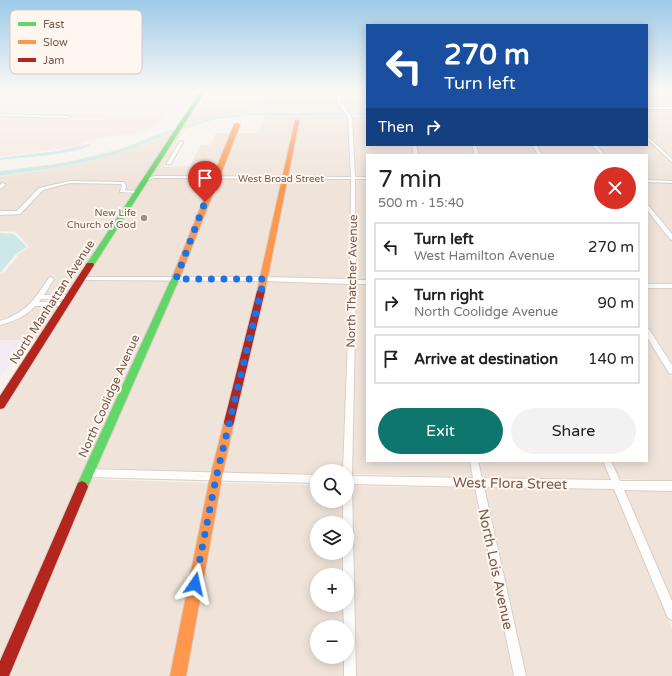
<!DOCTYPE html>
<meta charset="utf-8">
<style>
:root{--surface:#fff;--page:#f2f2f2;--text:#202124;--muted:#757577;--line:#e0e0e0;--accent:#0f766e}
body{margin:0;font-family:"Varela Round",sans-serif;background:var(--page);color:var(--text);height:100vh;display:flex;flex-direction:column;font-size:15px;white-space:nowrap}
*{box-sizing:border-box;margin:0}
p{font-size:13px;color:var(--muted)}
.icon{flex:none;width:22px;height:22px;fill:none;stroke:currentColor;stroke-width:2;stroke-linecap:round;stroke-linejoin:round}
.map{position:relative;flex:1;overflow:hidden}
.side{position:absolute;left:366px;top:154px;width:282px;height:308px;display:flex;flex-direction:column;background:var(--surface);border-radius:0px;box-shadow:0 2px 10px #0003}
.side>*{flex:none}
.guide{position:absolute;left:366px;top:24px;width:282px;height:122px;border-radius:0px;box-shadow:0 2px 10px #0003;background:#1a4fa0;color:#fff;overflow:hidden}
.fabs{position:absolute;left:310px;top:464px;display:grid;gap:8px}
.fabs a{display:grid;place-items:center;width:44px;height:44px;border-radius:50%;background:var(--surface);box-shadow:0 2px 10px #0003;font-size:20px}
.pin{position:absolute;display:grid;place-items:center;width:34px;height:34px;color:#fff;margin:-41px -17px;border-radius:50% 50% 50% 0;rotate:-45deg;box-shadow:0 0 4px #0007}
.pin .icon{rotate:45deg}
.me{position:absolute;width:44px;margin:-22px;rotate:11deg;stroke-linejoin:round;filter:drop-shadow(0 0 3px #0008)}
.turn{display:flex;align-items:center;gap:14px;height:84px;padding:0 12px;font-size:18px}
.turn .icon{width:52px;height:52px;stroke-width:2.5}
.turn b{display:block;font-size:28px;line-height:34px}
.then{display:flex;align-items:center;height:38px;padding:0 12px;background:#0003;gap:8px;font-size:15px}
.round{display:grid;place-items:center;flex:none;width:42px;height:42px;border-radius:21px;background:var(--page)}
.head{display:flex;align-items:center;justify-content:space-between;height:68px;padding:0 12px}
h1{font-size:24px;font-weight:600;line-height:30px}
.primary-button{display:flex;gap:8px;margin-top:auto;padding:8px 12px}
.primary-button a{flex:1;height:46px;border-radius:24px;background:var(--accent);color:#fff;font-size:16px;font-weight:600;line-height:46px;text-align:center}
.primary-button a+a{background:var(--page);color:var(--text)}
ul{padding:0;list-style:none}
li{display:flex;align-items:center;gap:12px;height:50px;margin:0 8px 6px;padding:0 4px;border:2px solid var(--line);border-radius:0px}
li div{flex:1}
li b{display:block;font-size:15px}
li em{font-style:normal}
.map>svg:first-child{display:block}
.residential{fill:#f0e4da}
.commercial{fill:#f7e7e0}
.education{fill:#f3ebf3}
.green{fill:#e5eed7}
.water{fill:#cee8e8}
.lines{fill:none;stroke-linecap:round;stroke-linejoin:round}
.canal{fill:#cee8e8;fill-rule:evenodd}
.street-casing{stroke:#d6cec8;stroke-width:2}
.fast-casing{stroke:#d7cec8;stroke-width:2}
.slow-casing{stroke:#d7cec8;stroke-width:2}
.jam-casing{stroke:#d7cec8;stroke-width:2}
.street{fill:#fefdfc;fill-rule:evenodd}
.fast{fill:#63d668;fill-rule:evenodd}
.slow{fill:#ff974d;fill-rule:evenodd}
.jam{fill:#b3261e;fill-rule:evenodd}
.route{stroke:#1a73e8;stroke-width:7;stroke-dasharray:0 12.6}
.poi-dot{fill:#a38e84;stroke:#fff7ef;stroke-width:1.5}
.labels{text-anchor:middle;stroke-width:4;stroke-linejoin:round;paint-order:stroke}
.far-street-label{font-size:10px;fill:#76584c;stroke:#fff7ef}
.far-poi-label{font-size:10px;fill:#76584c;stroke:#fff7ef;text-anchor:end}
.street-label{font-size:12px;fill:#76584c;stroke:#fff7ef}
.near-street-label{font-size:14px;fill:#76584c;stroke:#fff7ef}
.key{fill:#fff7ef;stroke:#d6c7be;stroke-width:1}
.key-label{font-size:11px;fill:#76584c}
</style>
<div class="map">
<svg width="672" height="676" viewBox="0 0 672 676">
<rect width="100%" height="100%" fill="#f7f2ec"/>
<path class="residential" d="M281 91H335V97L337 103 345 113 256 112 216 116 182 127 189 115H193L198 108 220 105H244L256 101 270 100 275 93Z
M339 91H367V113H349L341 103 339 97Z
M647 95 672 96V107L648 108 649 109H672V159L647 135V116H651L647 113Z
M277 115 347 116 351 176H288L299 121 295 120 283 176H218L236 134H232L213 176H151L179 132 182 131 164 167 190 166 201 145H210L216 133H259L264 116Z
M351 116H367V145H411L413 155H367V177L356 176Z
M173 134 136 191 125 190 127 185 123 182 69 181 41 188 17 212H0V190L8 183 3 182 0 185V177L83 164Z
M647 139 672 164V180H647V155H605L596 145H647Z
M416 145H471L475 155H418Z
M476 145H531L537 155H480Z
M536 145H592L601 155H542Z
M154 178 212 179 173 276H87L140 193 149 180Z
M217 179H283L261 277 180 276Z
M288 179H351L349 279 268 277Z
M356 179 367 180V279H356Z
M647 183H672V234L647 203Z
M69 184 120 185 121 193 133 194 68 295 45 294 56 277H49L31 304 15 316 0 321V275L5 272 19 254 29 247 16 232 0 231V215H17L21 213 43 190Z
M647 210 672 242V284L647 283Z
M84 281H171L0 663V412Z
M178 281 260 282 212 472 95 468Z
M267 282 349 284 342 471H317V474L222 472Z
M356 284H367V461H469L472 477 352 474Z
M647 288 672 289V365L647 324Z
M36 307H60L0 398V395L36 340H0V326L16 321Z
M647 337 672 378V481L620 479 611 461H647Z
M479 461H602L610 479 482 477Z
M90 479 210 483 172 676H8Z
M220 483 317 485V501H342V523H317V553H343V575H317V605H343V627H317V657H344V676H185Z
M352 486 474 488 513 676H357Z
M484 488 614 490 672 629V676H526Z
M625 490 672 492V600Z"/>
<path class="commercial" d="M0 91H36L9 113 164 115 155 126 146 131 88 140 79 146 47 151 0 156V116L69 118 71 116 0 114 2 110 0 109Z"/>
<path class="education" d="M38 91H197L182 113 10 112Z
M0 340 25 341 0 379Z"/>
<path class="green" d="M208 91H281L275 93 270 100 256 101 244 105H220L198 108Z
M256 112 345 113 347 116C303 115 247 111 205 122 196 124 187 129 179 132L182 127 216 116Z
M176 129 173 134 154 142 83 164 0 177V171L65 163 119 149Z"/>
<path class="water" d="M88 144 90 145C80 154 17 158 0 160V158L57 151Z
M0 233 14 234 27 247 16 254 0 273Z"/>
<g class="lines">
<path class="canal" d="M249 113H367V115H249L217 119 183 128 181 127 217 117Z
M171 130H173V132C157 137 143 145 127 150 86 164 43 170 0 175V171C40 167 80 161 119 150 137 144 153 135 171 130Z"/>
<g class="street-casing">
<path id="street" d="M335 91H339L341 102 352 118 355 177H367V179H355L356 280H367V284H356L352 476 473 478 470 461H478L482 478 611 480 603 461H611L620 481H672V491L624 490 672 601V620L668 618 614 489 484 487 526 676H514L475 487 351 484 352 487 356 676H344V657H347V627H344L343 605H347V575H343V553H347V523H343V501H347V471H343L350 284 264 281 80 280 79 279 80 278 82 277H264L350 279 351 179 154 178 147 180 145 179 154 176 351 177 348 118 338 102Z
M647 94H672V96H648Z
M649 107H672V109H649Z
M0 114 68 116 70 117 68 118 0 116Z
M647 136 672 159V162L647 139Z
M180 141 183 142 171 164H167V163Z
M412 145H416L418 155H414Z
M472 145H476L479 155H475Z
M532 145H536L542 155H538Z
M592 145H596L605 155H601Z
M647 180 672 181V183L647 182Z
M70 181 122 182H124L126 186 125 190 137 191 139 192 137 193 120 192V191L122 186 121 184 70 183 43 190 20 214 0 215V211H17L39 188Z
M2 183 6 184 0 189V185Z
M647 205 649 206 672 234V240L670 239 647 210Z
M51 277 54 279 44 295H70L73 297 70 299H41L39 302H67L68 304 67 306H35C26 317 13 321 0 325V321C27 312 34 300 49 278Z
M647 284H672V288H647Z
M647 328 649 329 672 365V374L669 373 647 337Z
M88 469 317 475V483L88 477 85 476 84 473 85 470Z"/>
</g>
<g class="fast-casing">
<path id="fast" d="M201 91H205L94 265 93 267H87L86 265Z
M177 272 181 275 86 491 82 493 78 491 76 487 78 483 173 275Z"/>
</g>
<g class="slow-casing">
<path id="slow" d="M297 120 299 121 265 291 261 294 257 291 295 121Z
M237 123 240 125 181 275 180 277H174L173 275 234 125Z
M229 417 233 419 234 422 222 477 186 676H170L210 477 224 422 225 419Z"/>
</g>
<g class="jam-casing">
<path id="jam" d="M87 263H93L94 265 4 408 0 409V396Z
M261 288 265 291 234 422 233 425 229 427 225 425 224 422 257 291Z
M82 481 86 483 88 487 9 676H0V661L78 483Z"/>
</g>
<use href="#street" class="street"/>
<use href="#fast" class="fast"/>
<use href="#slow" class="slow"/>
<use href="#jam" class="jam"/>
</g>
<linearGradient id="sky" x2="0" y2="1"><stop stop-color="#9dc9e8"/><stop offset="0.49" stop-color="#fbf9f6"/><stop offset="1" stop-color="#fbf9f6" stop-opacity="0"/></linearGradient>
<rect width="672" height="185" fill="url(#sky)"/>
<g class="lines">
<path class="route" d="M195 584 216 478 264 279H176L205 202"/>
</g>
<circle class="poi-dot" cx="144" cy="218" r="4"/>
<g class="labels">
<g class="far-street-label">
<text x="281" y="182">West Broad Street</text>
</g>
<g class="far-poi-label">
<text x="136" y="216">New Life<tspan x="136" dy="12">Church of God</tspan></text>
</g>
<g class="street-label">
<text transform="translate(352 281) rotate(-89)" y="4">North Thatcher Avenue</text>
<text transform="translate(52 302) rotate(-57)" y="4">North Manhattan Avenue</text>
<text transform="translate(109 396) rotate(-66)" y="4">North Coolidge Avenue</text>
</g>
<g class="near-street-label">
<text transform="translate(510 483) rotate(1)" y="5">West Flora Street</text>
<text transform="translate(496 569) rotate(78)" y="5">North Lois Avenue</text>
</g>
</g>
<rect x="10" y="10" width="132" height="64" rx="6" class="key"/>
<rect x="18" y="22" width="18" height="4" fill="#63d668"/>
<rect x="18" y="40" width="18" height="4" fill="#ff974d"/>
<rect x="18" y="58" width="18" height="4" fill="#b3261e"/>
<g class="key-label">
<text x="43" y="28">Fast</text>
<text x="43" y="46">Slow</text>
<text x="43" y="64">Jam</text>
</g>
</svg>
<div class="fabs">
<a><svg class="icon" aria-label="search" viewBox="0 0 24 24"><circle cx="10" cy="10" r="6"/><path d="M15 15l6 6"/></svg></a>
<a><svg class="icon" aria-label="layers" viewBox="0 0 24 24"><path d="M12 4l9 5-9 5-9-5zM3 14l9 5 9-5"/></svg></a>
<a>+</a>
<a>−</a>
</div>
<div class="pin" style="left:205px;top:202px;background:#d93025"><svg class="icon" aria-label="arrive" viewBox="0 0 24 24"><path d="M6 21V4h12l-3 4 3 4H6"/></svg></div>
<svg class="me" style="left:195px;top:584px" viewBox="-20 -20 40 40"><path d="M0-17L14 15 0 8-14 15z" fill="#1a73e8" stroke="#fff" stroke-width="4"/></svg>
<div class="guide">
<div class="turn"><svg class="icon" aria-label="left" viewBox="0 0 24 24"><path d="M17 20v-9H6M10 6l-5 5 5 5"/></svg><div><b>270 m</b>Turn left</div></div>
<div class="then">Then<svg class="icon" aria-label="right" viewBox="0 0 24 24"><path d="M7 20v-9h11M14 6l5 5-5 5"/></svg></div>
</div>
<section class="side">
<div class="head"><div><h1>7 min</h1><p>500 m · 15:40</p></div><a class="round" style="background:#d93025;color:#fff"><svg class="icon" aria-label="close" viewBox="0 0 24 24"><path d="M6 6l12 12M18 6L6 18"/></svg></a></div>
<ul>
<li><svg class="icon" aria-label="left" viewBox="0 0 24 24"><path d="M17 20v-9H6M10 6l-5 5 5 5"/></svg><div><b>Turn left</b><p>West Hamilton Avenue</p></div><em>270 m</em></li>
<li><svg class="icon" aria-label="right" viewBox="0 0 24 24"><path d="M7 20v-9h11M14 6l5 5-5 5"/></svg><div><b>Turn right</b><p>North Coolidge Avenue</p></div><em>90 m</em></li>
<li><svg class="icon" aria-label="arrive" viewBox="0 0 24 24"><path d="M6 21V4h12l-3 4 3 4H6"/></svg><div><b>Arrive at destination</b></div><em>140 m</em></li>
</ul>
<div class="primary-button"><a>Exit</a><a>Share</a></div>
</section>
</div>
